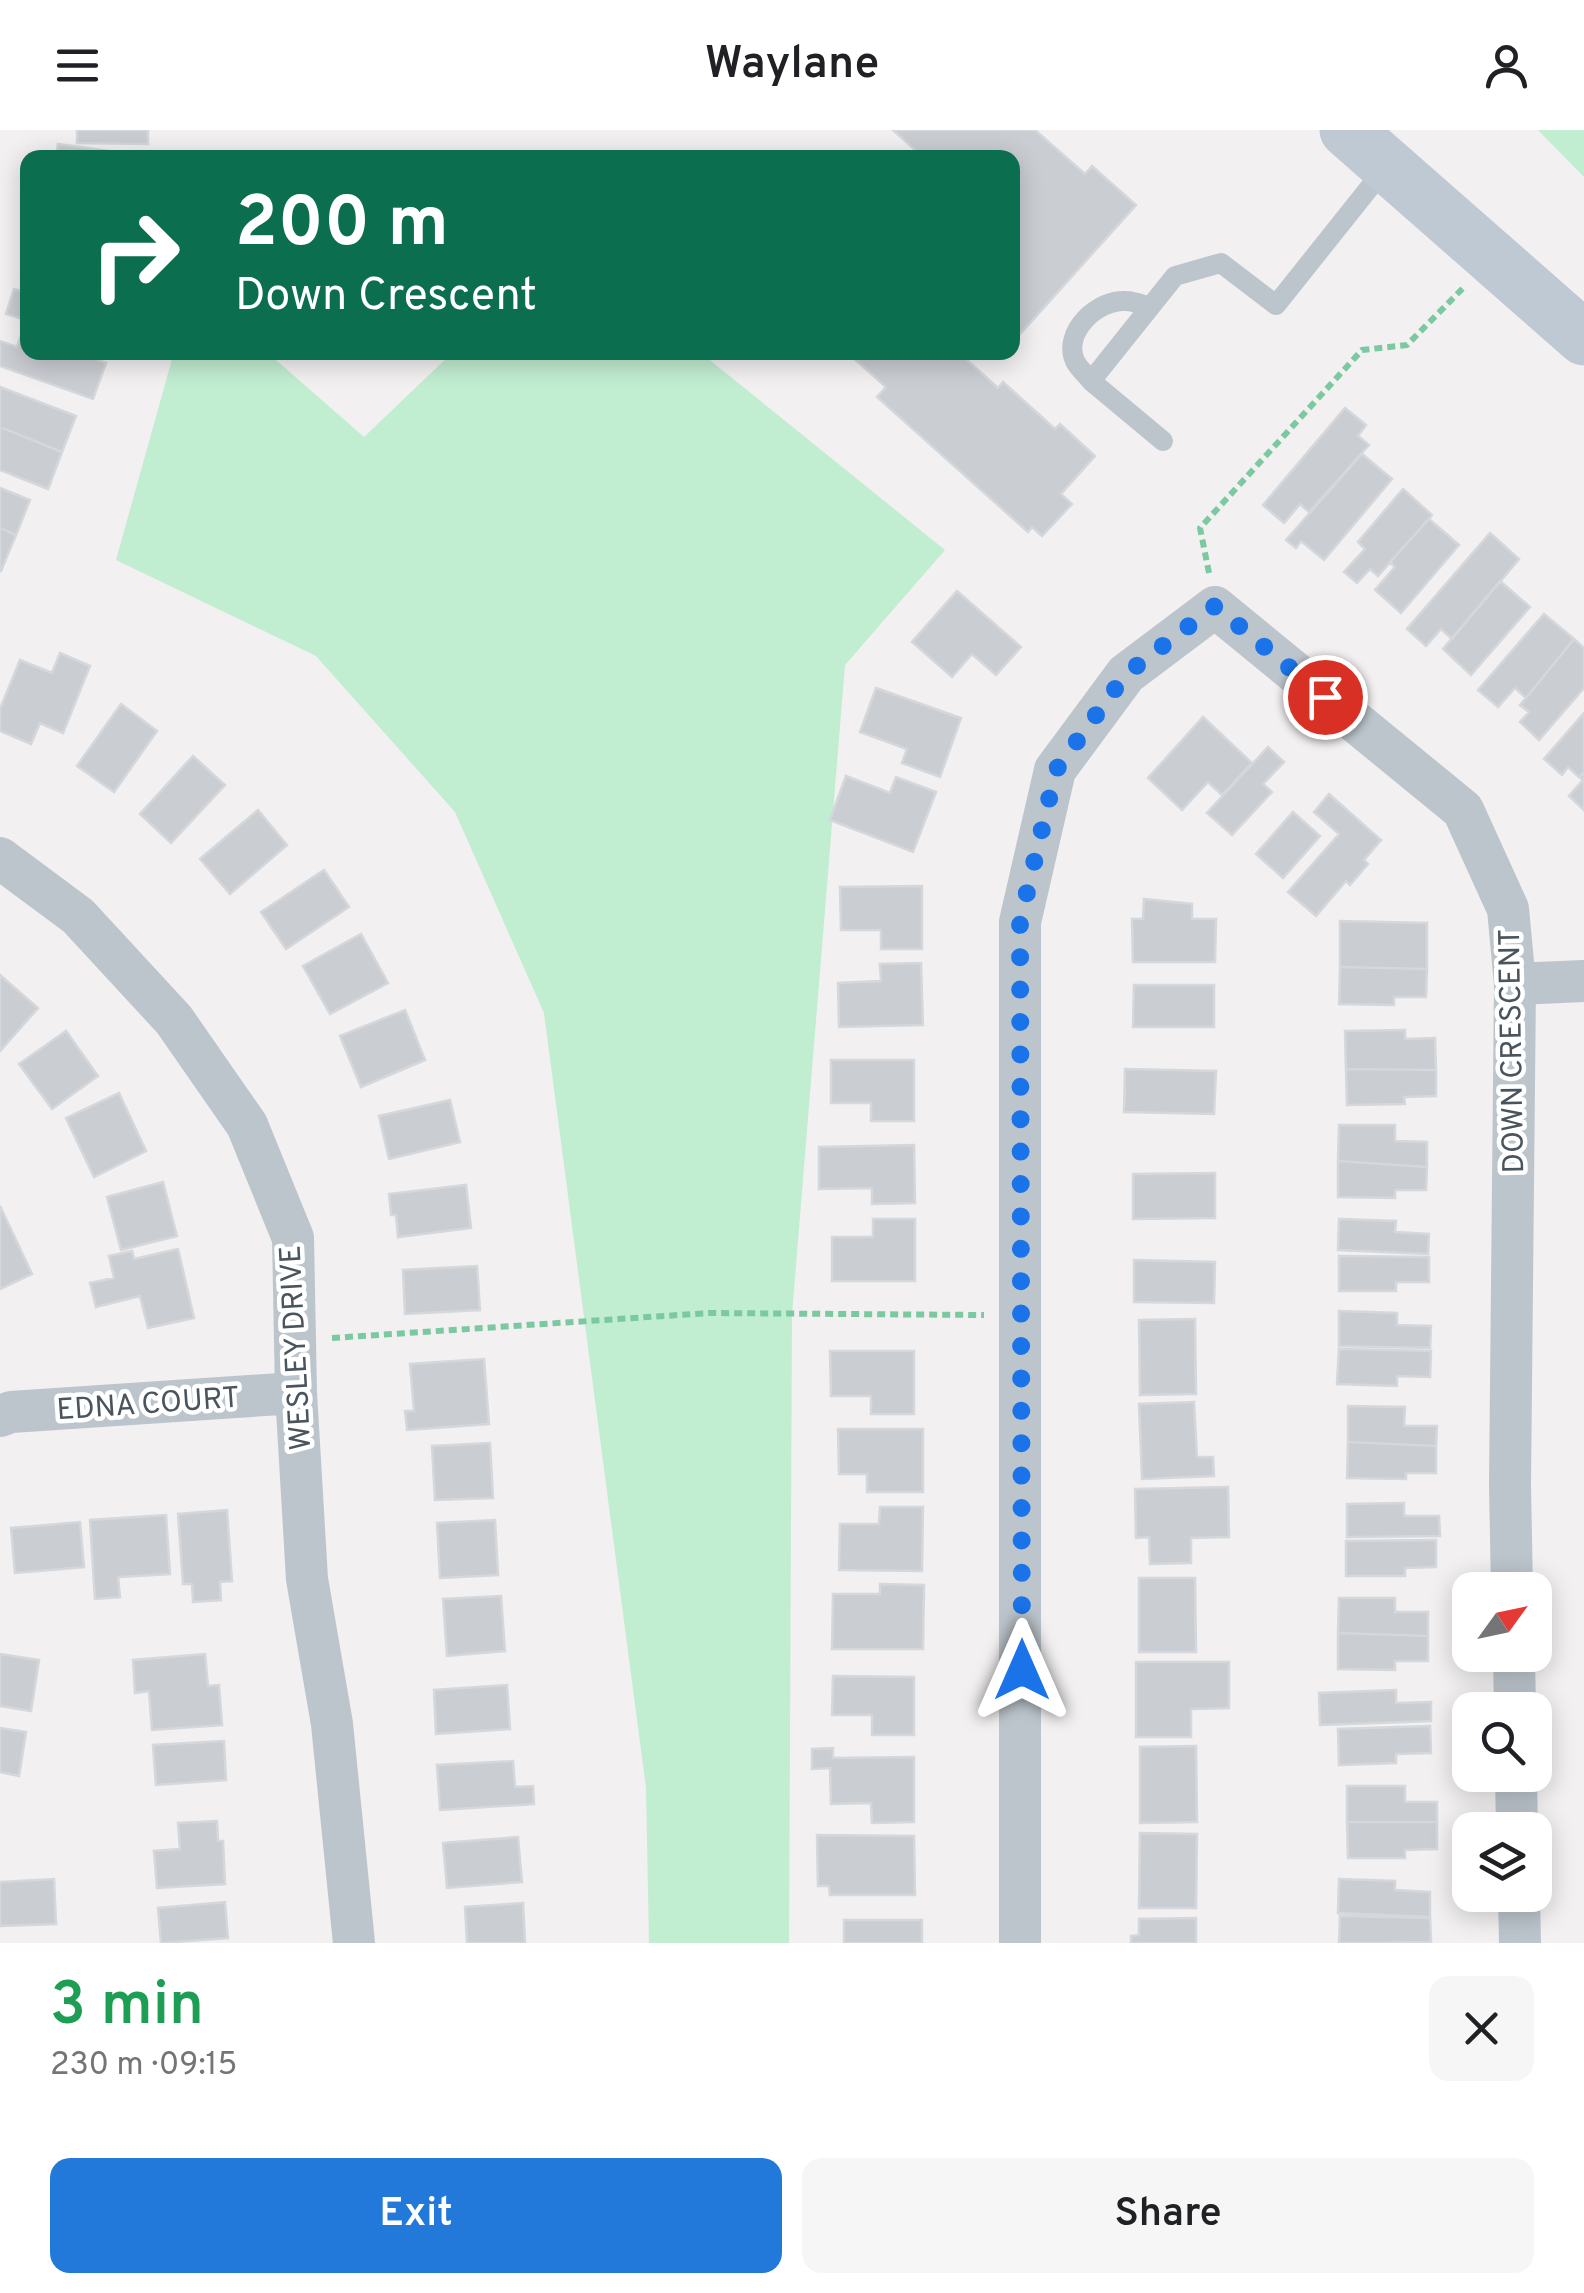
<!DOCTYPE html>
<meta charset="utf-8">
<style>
:root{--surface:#fff;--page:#f6f6f6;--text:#202124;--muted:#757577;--accent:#2379da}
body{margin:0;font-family:Overpass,sans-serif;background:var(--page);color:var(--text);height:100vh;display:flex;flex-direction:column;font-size:38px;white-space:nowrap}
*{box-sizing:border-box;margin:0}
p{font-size:32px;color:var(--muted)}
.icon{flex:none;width:55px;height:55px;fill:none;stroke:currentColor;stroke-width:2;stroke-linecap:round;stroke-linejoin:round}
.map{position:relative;height:1813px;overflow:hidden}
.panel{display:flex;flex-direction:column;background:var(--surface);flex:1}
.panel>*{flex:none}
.hud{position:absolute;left:20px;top:20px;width:1000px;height:210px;border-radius:20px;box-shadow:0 5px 25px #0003;background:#0b6e4f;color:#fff;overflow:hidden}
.needle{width:65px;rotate:57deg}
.buttons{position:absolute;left:1452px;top:1442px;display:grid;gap:20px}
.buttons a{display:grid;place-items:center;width:100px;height:100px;border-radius:20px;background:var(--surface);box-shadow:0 5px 25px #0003;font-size:50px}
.pin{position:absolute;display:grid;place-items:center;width:85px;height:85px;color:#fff;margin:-42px;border:5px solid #fff;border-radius:50%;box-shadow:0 2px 10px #0007}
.me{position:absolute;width:110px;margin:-55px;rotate:0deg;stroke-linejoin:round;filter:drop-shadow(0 0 8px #0008)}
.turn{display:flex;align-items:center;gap:35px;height:210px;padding:0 50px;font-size:45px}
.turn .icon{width:130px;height:130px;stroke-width:2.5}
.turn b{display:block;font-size:70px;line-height:85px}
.round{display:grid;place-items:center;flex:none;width:105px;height:105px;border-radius:20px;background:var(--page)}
.overview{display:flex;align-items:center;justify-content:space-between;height:170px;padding:0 50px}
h1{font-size:60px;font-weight:600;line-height:75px;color:#1e9e55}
.button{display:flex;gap:20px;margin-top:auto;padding:20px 50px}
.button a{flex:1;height:115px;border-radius:20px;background:var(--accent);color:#fff;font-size:40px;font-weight:600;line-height:115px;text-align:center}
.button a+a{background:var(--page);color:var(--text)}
header{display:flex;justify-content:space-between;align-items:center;height:130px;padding:0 50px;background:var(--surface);font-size:45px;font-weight:600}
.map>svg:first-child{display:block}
.green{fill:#c1edd1}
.building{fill:#cacdd2;stroke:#d4d7db;stroke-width:2.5}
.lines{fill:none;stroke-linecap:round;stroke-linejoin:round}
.path{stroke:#7bc9a0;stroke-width:6;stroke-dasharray:8 5;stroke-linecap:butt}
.service{stroke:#bcc5cc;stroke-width:20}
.minor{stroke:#bcc5cc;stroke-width:42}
.secondary{stroke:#bfc9d3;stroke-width:55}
.route{stroke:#1a73e8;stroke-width:18;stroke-dasharray:0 32.4}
.labels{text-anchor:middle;stroke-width:9;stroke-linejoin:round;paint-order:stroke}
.street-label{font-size:30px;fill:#49545d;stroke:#fff}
</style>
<header><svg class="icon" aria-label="menu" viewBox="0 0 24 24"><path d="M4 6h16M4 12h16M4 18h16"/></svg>Waylane<svg class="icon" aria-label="person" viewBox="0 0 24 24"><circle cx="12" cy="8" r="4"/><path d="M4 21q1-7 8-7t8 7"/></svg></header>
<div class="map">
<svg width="1584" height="1813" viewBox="0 0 1584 1813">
<rect width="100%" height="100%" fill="#f2f0f0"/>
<path class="green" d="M1538 0H1584V47Z
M174 222 268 223 364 307 452 223H701L945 420 845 535 792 1184 789 1813H649L646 1658 544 883 455 682 316 526 116 430Z"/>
<path class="building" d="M77 0H148V14L77 13Z
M893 0H1035L1085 44 1092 36 1136 75 1012 213V28H924Z
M58 14 138 25 137 28H37L56 27Z
M27 107H28V146L21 145Z
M14 159 28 163V201L23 200 26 190 6 184Z
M22 203 28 205V222H76L106 233 93 269 0 236V211L17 217Z
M852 222H958L998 258 1003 252 1055 299 1060 294 1095 326 1061 364 1072 374 1042 406 1032 397 1028 402 877 267 886 257 850 225Z
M0 257 76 286 62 322 0 297Z
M1345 278 1366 295 1358 306 1369 315 1309 382 1300 374 1284 393 1263 375Z
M0 297 62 322 48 359 0 340Z
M1362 324 1392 349 1324 430 1301 411 1296 418 1286 410Z
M0 358 30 370 16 405 0 398Z
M1403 359 1432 385 1378 446 1370 439 1357 453 1344 442 1365 419 1358 412Z
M1429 389 1459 415 1401 483 1375 460 1395 437 1390 432Z
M0 398 16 405 1 441H0Z
M1490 403 1519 429 1452 509 1441 499 1426 516 1407 499Z
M1500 451 1530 477 1471 545 1443 519Z
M957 461 1021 517 996 545 972 524 952 547 912 512Z
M1544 484 1574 509 1526 568 1515 558 1498 577 1478 560Z
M1574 509 1584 518V558L1539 610 1520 592 1529 582 1520 575Z
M60 523 90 536 63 603 40 593 31 614 0 601V579L20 530 52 543Z
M876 558 961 588 940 647 902 633 907 619 860 602Z
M121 574 157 601 114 662 77 636Z
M1584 583V642L1579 647 1568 637 1562 645 1544 629Z
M1203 587 1252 633 1222 665 1208 652 1182 680 1148 648Z
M1268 617 1284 632 1263 654 1272 662 1232 705 1207 683Z
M193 626 225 655 171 713 140 684Z
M1584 642V680L1569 666 1583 650 1579 647Z
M846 646 890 663 896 647 936 662 913 722 830 690Z
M1329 664 1381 710 1364 730 1368 734 1350 755 1346 751 1316 786 1288 762 1339 704 1314 682Z
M258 680 287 715 230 764 200 729Z
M1293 682 1320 706 1283 748 1256 724Z
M324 740 349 777 286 819 261 782Z
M922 756V819H881V800H841L840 757Z
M1144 769 1192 774V789H1216L1215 832H1133L1132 789H1143Z
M1340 791 1427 793V839L1340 837Z
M361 804 388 853 330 884 303 836Z
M921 833 923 895 839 897 838 853 881 851 880 834Z
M1340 837 1427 839 1426 867H1394V875L1339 874Z
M0 845 38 878 0 921Z
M1134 855H1214V897H1133Z
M405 880 425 930 361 957 340 906Z
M1405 900V909L1435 908 1436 940 1346 939 1345 901Z
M66 901 98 946 52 979 19 934Z
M831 930H914V991H871V973H831Z
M1125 939 1216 941 1214 984 1124 982Z
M1346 939 1436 940V966L1404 967 1405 974 1347 975Z
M119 963 146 1021 94 1047 66 988Z
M450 970 460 1012 389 1029 379 986Z
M1339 995H1395V1011L1427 1012V1037L1338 1031Z
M914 1015 915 1073 872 1074V1058L819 1059V1017Z
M1338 1031 1427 1037 1426 1060H1395V1068L1338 1067Z
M1215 1043V1088L1133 1089V1044Z
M163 1052 177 1106 121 1120 107 1067Z
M466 1055 471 1098 398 1107 396 1085H391L389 1064Z
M0 1076 32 1144 0 1159Z
M873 1089H915V1151H832V1107H873Z
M1339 1089 1396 1091 1395 1102 1429 1104 1428 1124 1338 1120Z
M178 1119 194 1188 148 1198 140 1166 96 1177 90 1153 114 1148 109 1126 132 1121 134 1129Z
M1339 1126 1429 1127V1152H1396V1161H1339Z
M1134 1130 1215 1132 1214 1173 1134 1172Z
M477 1136 480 1180 405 1184 403 1140Z
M1339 1181 1397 1183V1195L1431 1196 1430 1218 1339 1216Z
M1195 1189 1196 1264 1140 1265 1139 1190Z
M1339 1219 1431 1221 1430 1247 1397 1246V1256L1337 1254Z
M830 1221H914V1284H871V1266H831Z
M484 1229 489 1294 407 1300 405 1281H414L410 1234Z
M1194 1272 1197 1327H1213L1214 1346 1142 1349 1139 1274Z
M1348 1276 1405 1277 1404 1296H1437L1436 1316 1348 1312Z
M838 1299H923V1362H867V1344H839Z
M1348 1312 1436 1316V1343H1406V1349L1347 1348Z
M490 1313 493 1368 435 1370 432 1316Z
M1228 1357 1229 1407 1191 1408V1433L1150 1434 1149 1407 1136 1408 1135 1359Z
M1404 1373V1386H1439L1440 1406 1347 1407V1374Z
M880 1377H923L922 1441 839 1440 840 1394H879Z
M227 1380 232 1451 220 1452 221 1470 193 1472 192 1454H183L178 1384Z
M166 1385 170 1444 118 1447 120 1467 95 1469 90 1390Z
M495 1390 498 1445 440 1448 437 1393Z
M80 1392 84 1437 15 1443 11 1398Z
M1436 1410V1437L1405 1438V1446H1346V1411Z
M1139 1448H1195L1196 1522H1139Z
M880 1454 924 1455 923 1519H832L833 1464H880Z
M501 1466 505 1521 447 1526 443 1469Z
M1339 1468H1395V1482H1428V1506L1338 1503Z
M1338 1503 1428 1506V1531H1395V1540L1338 1539Z
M0 1524 39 1530 31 1581 0 1576Z
M205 1524 208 1556 219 1555 222 1595 152 1600 149 1561 135 1563 133 1530Z
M1136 1532H1229V1578L1191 1579V1607H1136Z
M833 1546 914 1547V1605H872V1585H832Z
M507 1555 510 1599 436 1604 434 1560Z
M1396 1560V1573L1431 1572V1591L1320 1595 1319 1563Z
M1430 1596 1431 1623 1396 1624V1633L1339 1635 1338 1599Z
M0 1598 26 1602 19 1646 0 1642Z
M224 1611 226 1650 156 1655 153 1615Z
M1196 1616 1197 1692 1140 1693V1617Z
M833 1618V1628L914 1627V1692L872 1693 871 1673 831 1674 830 1638 812 1639V1619Z
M513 1631 515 1657 533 1656 534 1674 440 1680 437 1635Z
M1347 1656H1405V1672H1437V1692H1347Z
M217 1691 218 1711H223L225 1754 157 1758 154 1721 180 1719 178 1693Z
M1347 1692H1437V1719L1405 1720V1728H1348Z
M1140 1703 1197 1704 1196 1778H1139Z
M817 1705 914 1706 915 1765H830L829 1756H818Z
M518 1707 522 1752 447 1758 443 1713Z
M54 1749 56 1794 0 1796V1752Z
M1339 1749 1395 1751V1760L1430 1762V1787L1338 1783Z
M225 1772 228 1808 161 1813 158 1778Z
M523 1773 525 1813H467L465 1777Z
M1340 1786 1430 1788 1431 1812 1339 1813Z
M1196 1788V1813H1131V1806L1139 1805V1789Z
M844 1790H922V1813H844Z"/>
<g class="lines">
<path class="path" d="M1209 443 1200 398 1362 220 1407 215 1464 157
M332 1208 709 1183 984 1185"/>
<path class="service" d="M1091 251C1087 245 1078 238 1075 231 1062 202 1098 169 1126 171 1134 171 1143 175 1150 177
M1163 311 1091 251 1175 146 1221 133 1276 175 1386 37"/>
<path class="minor" d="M0 728 78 786 174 890 247 995 293 1108 296 1263 307 1449 332 1594 354 1813
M1515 854 1584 851
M0 1286 11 1282 296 1263
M1514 1525 1515 1580
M1516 1645 1517 1700
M1519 1765 1520 1813
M1020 1813V792L1055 640 1126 544 1215 477 1463 680 1508 779 1515 854 1510 1355 1512 1460"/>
<path class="secondary" d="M1347 0 1584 208"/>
</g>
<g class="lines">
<path class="route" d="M1022 1540 1020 792 1056 640 1126 544 1215 476 1325 567"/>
</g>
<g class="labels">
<g class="street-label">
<text transform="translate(1511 921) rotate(-91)" y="10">DOWN CRESCENT</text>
<text transform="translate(295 1218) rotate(-93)" y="10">WESLEY DRIVE</text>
<text transform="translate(148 1273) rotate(-4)" y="10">EDNA COURT</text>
</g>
</g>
</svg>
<div class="buttons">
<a><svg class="needle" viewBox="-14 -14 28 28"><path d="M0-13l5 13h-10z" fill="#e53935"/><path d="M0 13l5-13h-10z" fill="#757577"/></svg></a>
<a><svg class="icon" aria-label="search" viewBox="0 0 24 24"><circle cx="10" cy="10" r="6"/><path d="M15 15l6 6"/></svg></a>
<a><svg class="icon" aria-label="layers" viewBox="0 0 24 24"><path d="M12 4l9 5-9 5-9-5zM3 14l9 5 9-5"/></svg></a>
</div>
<div class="pin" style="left:1325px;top:567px;background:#d93025"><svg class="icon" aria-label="arrive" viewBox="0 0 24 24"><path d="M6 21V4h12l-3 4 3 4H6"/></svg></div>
<svg class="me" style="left:1022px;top:1540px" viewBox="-20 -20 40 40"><path d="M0-17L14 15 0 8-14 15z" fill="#1a73e8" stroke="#fff" stroke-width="4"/></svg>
<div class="hud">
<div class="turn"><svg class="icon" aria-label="right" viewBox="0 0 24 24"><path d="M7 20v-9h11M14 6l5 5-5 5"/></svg><div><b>200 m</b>Down Crescent</div></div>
</div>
</div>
<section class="panel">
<div class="overview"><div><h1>3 min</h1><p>230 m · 09:15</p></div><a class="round"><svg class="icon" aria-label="close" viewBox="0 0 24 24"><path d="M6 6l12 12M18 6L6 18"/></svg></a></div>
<div class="button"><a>Exit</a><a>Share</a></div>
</section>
